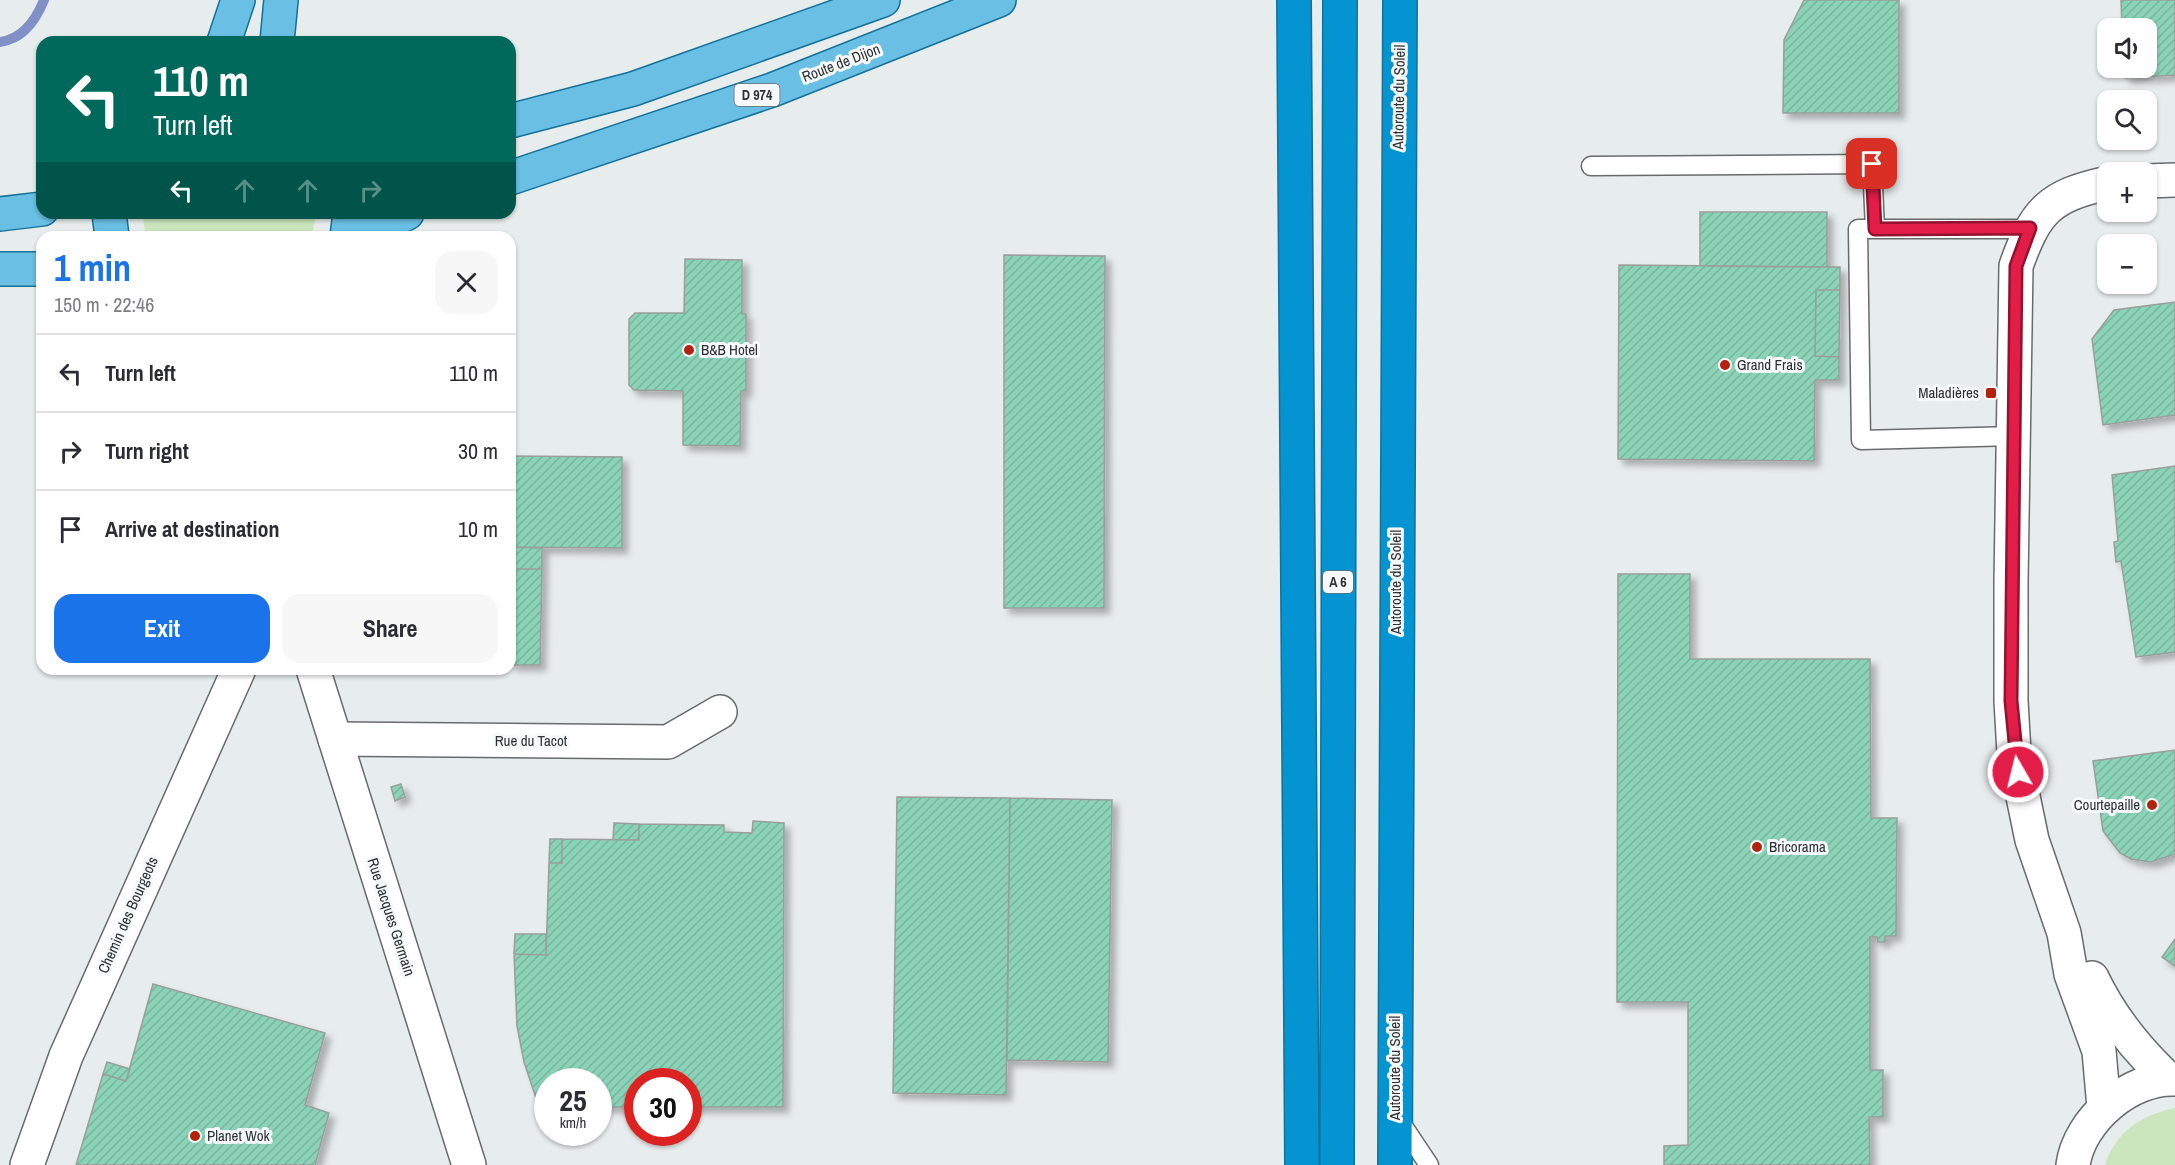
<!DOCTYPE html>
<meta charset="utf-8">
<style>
:root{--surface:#fff;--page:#f7f7f7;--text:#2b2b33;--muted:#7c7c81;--line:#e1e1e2;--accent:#1a73e8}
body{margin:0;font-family:"Archivo Narrow",sans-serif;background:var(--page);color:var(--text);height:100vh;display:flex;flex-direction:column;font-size:22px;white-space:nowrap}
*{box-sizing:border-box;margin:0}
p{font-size:20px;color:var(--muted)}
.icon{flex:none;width:33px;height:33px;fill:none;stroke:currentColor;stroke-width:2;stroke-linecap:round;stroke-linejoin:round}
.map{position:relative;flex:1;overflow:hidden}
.sheet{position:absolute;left:36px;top:231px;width:480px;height:444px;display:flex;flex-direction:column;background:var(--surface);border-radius:18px;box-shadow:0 2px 4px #0004}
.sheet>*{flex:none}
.top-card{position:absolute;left:36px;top:36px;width:480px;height:183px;border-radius:18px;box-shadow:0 2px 4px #0004;background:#00695c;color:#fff;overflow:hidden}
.fabs{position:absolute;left:2097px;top:18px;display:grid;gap:12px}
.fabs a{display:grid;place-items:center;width:60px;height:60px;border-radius:12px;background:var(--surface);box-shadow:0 2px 4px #0004;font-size:30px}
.speed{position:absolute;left:534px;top:1068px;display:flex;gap:12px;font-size:30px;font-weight:700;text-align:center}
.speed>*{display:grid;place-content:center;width:78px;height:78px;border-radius:50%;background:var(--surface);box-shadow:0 2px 4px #0004;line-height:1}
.speed small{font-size:15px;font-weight:400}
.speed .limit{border:9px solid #d22;background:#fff;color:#111}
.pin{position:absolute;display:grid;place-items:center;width:51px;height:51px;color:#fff;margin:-26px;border-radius:12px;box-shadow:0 3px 9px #0006}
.me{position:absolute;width:66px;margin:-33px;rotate:352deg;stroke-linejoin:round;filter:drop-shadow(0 0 4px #0008)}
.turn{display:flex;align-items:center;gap:21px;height:126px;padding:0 18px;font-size:27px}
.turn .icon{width:78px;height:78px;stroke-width:2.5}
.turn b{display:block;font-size:42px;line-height:51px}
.lanes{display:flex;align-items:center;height:57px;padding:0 18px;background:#0003;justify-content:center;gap:30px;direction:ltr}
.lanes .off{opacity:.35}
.round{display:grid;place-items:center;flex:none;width:63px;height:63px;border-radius:18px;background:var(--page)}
.summary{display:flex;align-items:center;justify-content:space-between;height:102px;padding:0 18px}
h1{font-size:36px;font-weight:700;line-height:45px;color:var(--accent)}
.button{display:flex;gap:12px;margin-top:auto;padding:12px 18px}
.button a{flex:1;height:69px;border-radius:18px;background:var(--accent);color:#fff;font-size:24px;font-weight:700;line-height:69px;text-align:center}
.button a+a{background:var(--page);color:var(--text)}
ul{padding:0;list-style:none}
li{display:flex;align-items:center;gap:18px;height:78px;padding:0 18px;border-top:2px solid var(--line)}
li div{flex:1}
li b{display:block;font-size:22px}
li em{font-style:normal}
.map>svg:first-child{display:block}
.green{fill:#cbe6bc}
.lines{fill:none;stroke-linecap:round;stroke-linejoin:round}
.stream{stroke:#8190c6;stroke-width:10}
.building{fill:url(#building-hatch);stroke:#9a9e9c;stroke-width:1.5;filter:url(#shadow)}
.lane-casing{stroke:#676b6c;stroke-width:21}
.street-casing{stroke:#676b6c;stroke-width:36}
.secondary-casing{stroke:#676b6c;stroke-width:36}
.primary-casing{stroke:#14719a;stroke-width:36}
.highway-casing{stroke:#14719a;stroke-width:36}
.lane{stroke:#fff;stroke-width:18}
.street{stroke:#fff;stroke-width:33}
.secondary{stroke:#fff;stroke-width:33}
.primary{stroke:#69bfe4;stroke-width:33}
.highway{stroke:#0594d2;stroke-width:33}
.route-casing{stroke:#92132f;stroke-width:15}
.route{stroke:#e11d48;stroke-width:10}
.poi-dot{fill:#b1230f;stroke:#f5f9fa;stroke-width:2}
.labels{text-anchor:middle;stroke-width:6;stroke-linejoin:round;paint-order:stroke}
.shield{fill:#f5f9fa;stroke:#6a6c6d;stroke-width:1.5}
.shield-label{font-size:14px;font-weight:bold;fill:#2f3031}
.street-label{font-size:15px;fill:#2f3031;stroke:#f5f9fa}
.poi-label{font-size:15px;fill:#2f3031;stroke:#f5f9fa;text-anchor:start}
</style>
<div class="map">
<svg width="2175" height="1165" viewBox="0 0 2175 1165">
<defs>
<pattern id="building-hatch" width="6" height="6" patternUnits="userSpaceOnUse" patternTransform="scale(1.5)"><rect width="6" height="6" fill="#8bd3b8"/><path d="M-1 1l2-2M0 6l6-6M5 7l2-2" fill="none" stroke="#78b59f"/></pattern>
<filter id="shadow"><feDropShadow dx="5.5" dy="5.5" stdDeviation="3" flood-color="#0004"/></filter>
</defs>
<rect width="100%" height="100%" fill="#e7ecec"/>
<path class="green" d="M142 213H316L312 237H146Z
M2175 1108V1165H2105C2116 1131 2142 1115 2175 1108Z"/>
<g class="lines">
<path class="stream" d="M0 42C23 39 36 20 44 0"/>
</g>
<path class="building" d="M1804 0H1899V113H1783L1784 40Z
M2121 0H2175V75L2125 78 2124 68H2146V28H2122Z
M1700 212H1827V267L1700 266Z
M1004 255 1105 256 1104 608H1004Z
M685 259 742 260V314H746V391H741L740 446 683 445V391L634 390 629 385V319L635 313H684Z
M1619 265 1840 267V290H1816L1815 356 1839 357V380H1815L1814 461 1618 459Z
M1816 290H1840L1839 357 1815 356Z
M2175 302V415L2103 425 2092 339 2114 310Z
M510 456 622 457V548L510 547Z
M2175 466V652L2136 657 2121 561 2116 562 2114 542 2118 541 2112 475Z
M510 547 542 548V569H510Z
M510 569H542L540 665H510Z
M1618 574H1690V659H1870L1871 818H1897L1896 936H1885V942H1878L1877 937H1870V1070H1883V1117H1869L1870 1165H1664V1146L1688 1145V1002H1617Z
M2175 750V854L2151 862 2131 859 2120 853 2103 831 2093 761Z
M401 784 405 797 395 801 391 787Z
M897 797 1010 798 1006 1095 893 1093Z
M1010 798 1112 800 1108 1062 1007 1060Z
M753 821 784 823 783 1107H688V1082H638V1107H598V1082H548V1107H539L524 1062 517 1026 514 954 546 955 549 863H562V839L639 840V824L724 825V832L752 833Z
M614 823 639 824V840H613Z
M550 839H562V863H549Z
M515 934H546V955L514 954Z
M2175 939V966L2162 957Z
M153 984 325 1033 305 1105 329 1113 315 1165H76L103 1074 126 1081Z
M107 1062 130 1069 126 1081 103 1074Z"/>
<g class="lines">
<g class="lane-casing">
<path id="lane" d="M1591 166 1872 164 1875 229
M2015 436 1861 440 1858 229H2030
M1399 1120 1429 1165"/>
</g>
<g class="street-casing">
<path id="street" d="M2146 181 2175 180
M335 739 668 742 720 712
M2092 978C2111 1018 2136 1049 2168 1079
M2104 1108 2099 1051 2071 974 2064 933 2032 840 2014 753 2011 701V582L2016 266C2036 210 2049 196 2108 183
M27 1165 66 1056 239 669
M2073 1165C2079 1120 2130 1077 2175 1079"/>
</g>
<g class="secondary-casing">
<path id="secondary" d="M313 669 469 1165"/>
</g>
<g class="primary-casing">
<path id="primary" d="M224 42 238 0
M277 42 281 0
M510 121 633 89 883 0
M510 178 772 90 999 0
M109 213 112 237
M0 214 42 209
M347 237 350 213
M360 237 407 213
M0 269H42"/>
</g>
<g class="highway-casing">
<path id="highway" d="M1294 0 1302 1165
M1337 1165 1340 0
M1395 1165 1400 0"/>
</g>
<use href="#lane" class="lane"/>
<use href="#street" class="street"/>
<use href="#secondary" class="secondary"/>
<use href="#primary" class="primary"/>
<use href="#highway" class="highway"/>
</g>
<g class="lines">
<g class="route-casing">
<path id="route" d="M1872 164 1875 229 2030 228 2016 266 2011 701 2018 772"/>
</g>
<use href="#route" class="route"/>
</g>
<g class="poi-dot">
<circle cx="689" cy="350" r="6"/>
<circle cx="1725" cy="365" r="6"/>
<rect x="1985" y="387" width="12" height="12" rx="3"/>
<circle cx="2152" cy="805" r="6"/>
<circle cx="1757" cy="847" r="6"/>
<circle cx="195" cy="1136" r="6"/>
</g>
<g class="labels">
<g class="shield">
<rect x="734.5" y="84" width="45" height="22" rx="4.5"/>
<rect x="1323" y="571" width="30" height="22" rx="4.5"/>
</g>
<g class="shield-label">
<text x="757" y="100">D 974</text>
<text x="1338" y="587">A 6</text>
</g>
<g class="street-label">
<text transform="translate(841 63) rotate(-21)" y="5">Route de Dijon</text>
<text transform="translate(1399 97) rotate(-89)" y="5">Autoroute du Soleil</text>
<text transform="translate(1396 582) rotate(-90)" y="5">Autoroute du Soleil</text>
<text x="531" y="746">Rue du Tacot</text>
<text transform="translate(128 915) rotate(-66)" y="5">Chemin des Bourgeots</text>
<text transform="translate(391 917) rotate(72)" y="5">Rue Jacques Germain</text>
<text transform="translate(1395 1068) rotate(-90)" y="5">Autoroute du Soleil</text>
</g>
<g class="poi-label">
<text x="701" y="355">B&amp;B Hotel</text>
<text x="1737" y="370">Grand Frais</text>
<text x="1979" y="398" text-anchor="end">Maladières</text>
<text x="2140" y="810" text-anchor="end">Courtepaille</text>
<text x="1769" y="852">Bricorama</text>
<text x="207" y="1141">Planet Wok</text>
</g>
</g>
</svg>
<div class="fabs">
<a><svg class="icon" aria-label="sound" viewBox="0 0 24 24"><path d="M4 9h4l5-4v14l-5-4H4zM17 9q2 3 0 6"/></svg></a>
<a><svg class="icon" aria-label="search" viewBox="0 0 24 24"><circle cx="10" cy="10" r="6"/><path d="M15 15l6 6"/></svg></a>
<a>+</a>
<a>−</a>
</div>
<div class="speed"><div>25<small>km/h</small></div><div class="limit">30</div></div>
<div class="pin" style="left:1872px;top:164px;background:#d93025"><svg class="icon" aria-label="arrive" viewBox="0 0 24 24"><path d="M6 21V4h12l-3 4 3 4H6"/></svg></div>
<svg class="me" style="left:2018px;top:772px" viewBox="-20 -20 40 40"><circle r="17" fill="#e11d48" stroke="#fff" stroke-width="3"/><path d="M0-11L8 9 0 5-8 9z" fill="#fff"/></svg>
<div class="top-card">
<div class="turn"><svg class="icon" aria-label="left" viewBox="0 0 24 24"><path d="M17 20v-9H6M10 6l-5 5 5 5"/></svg><div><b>110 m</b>Turn left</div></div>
<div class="lanes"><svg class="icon" aria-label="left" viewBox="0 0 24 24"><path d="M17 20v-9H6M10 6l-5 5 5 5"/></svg><svg class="icon off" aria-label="ahead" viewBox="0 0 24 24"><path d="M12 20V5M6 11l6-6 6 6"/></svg><svg class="icon off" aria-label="ahead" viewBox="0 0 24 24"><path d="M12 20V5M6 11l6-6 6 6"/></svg><svg class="icon off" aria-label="right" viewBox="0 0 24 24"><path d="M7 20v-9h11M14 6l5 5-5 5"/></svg></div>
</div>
<section class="sheet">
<div class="summary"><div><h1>1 min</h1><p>150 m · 22:46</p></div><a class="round"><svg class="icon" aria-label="close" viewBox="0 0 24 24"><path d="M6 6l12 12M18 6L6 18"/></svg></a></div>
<ul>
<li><svg class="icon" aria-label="left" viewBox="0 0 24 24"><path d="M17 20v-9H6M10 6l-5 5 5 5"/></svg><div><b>Turn left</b></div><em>110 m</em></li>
<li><svg class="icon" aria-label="right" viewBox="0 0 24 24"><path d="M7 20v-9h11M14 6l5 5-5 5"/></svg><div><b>Turn right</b></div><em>30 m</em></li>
<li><svg class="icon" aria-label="arrive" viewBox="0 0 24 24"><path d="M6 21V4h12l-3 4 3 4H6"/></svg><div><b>Arrive at destination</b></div><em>10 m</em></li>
</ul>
<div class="button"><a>Exit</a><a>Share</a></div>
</section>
</div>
